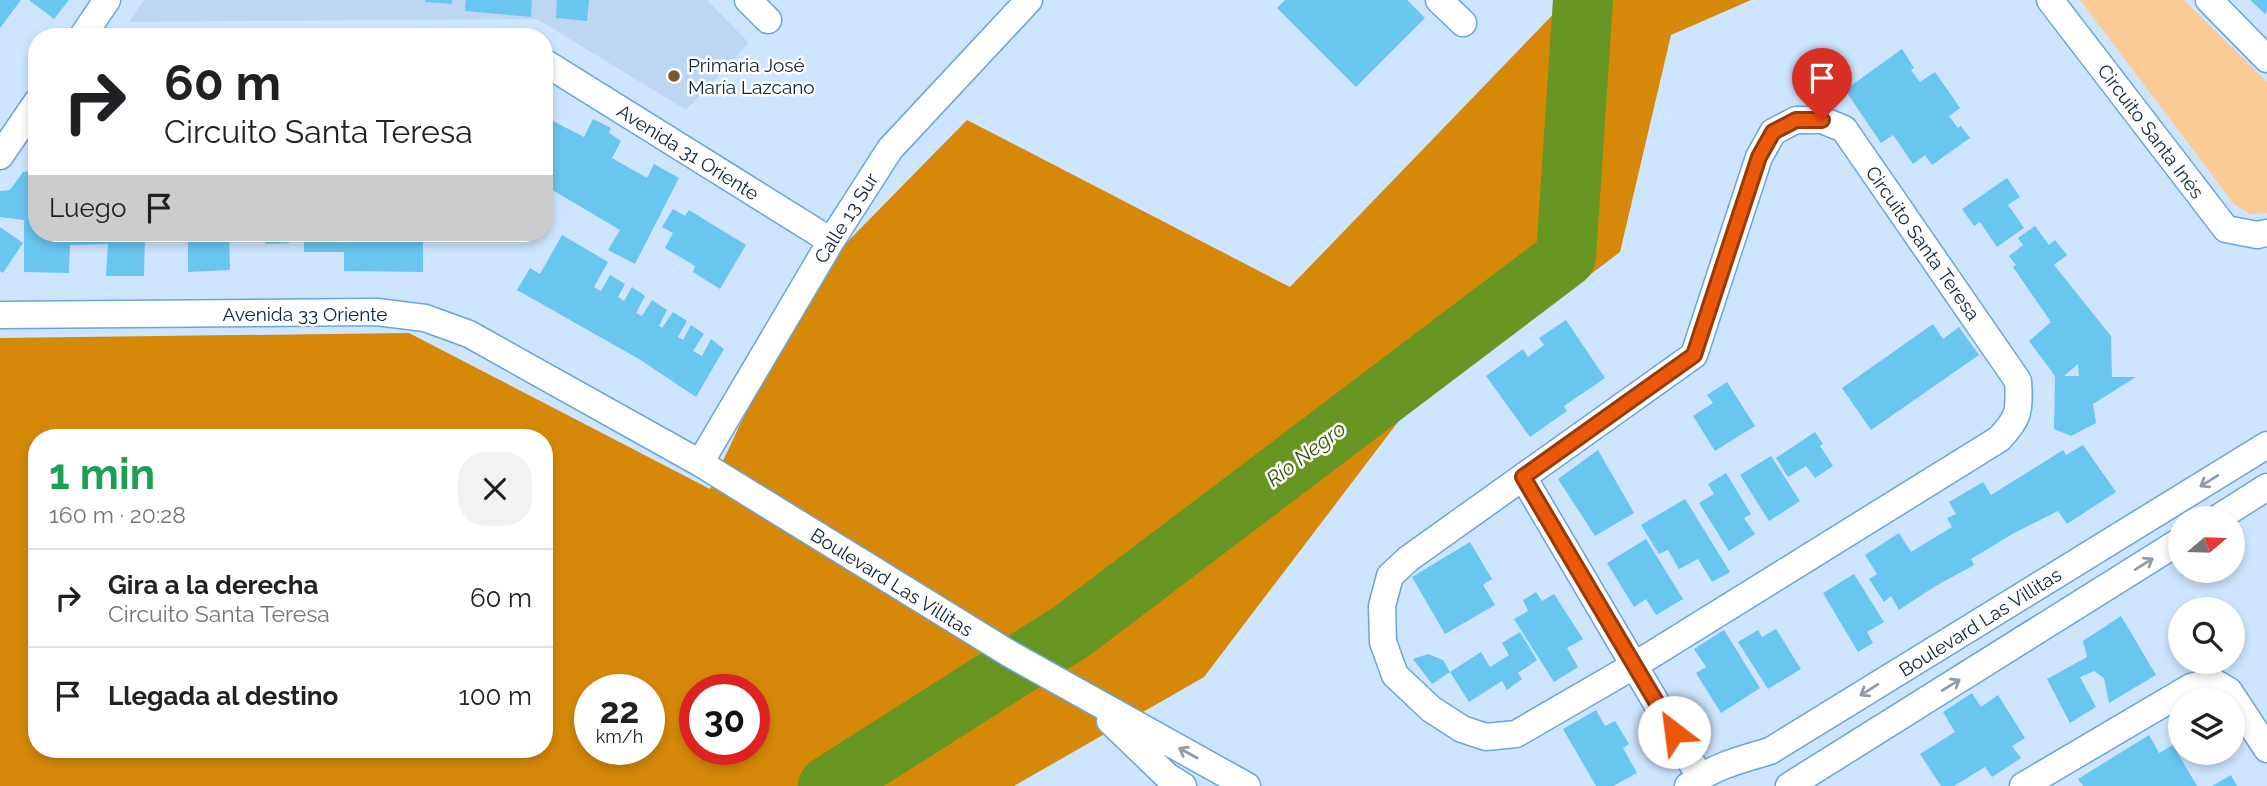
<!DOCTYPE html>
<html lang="es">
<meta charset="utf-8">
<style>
:root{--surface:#fff;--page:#f2f2f2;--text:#202124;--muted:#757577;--line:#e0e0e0}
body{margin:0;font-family:Raleway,sans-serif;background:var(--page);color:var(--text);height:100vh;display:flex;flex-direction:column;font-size:26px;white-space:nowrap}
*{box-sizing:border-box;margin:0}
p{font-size:23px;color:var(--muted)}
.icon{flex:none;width:38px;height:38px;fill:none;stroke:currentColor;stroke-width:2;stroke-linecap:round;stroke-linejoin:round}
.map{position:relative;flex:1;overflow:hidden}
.panel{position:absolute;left:28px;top:429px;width:525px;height:329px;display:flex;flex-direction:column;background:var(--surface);border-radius:28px;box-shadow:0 4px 10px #0003}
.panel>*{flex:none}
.top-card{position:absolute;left:28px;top:28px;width:525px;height:214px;border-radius:28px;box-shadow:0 4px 10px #0003;background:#fff;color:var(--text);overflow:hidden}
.needle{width:46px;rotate:71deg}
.controls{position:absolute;left:2168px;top:506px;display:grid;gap:14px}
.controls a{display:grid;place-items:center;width:77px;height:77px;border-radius:50%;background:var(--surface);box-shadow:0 4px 10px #0003;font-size:35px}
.speed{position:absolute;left:574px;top:674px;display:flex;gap:14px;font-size:35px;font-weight:700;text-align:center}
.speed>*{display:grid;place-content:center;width:91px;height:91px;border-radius:50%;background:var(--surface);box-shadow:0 4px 10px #0003;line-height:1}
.speed small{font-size:18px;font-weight:400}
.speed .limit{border:10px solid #d22;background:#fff;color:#111}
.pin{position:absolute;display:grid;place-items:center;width:60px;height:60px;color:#fff;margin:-72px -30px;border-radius:50% 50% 50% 0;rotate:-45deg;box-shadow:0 0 7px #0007}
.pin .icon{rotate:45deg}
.me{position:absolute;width:77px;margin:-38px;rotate:330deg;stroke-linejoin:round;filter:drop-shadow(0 0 5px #0008)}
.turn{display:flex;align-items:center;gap:24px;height:147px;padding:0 21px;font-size:32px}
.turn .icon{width:91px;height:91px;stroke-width:2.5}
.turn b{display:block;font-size:49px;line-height:60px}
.then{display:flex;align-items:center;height:66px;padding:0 21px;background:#0003;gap:14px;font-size:26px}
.round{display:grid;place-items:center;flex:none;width:74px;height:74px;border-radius:28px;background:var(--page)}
.summary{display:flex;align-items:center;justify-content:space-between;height:119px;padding:0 21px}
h1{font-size:42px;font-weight:700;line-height:52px;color:#1e9e55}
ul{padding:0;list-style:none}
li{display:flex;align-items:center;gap:21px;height:98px;padding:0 21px;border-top:2px solid var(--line)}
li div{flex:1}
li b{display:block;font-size:26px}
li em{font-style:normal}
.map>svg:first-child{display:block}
.built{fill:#bdd7f2}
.green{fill:#fbcb95}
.forest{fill:#d68909;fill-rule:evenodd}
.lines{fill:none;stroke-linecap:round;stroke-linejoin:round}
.river{stroke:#689623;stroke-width:60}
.building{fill:#69c6f0;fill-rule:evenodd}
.minor-casing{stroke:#69a4e0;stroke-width:29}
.minor{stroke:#fff;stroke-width:26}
.oneway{stroke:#919ca7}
.route-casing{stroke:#983908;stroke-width:18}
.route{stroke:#ea580c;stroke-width:12}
.poi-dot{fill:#78562e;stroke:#fff;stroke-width:2.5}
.labels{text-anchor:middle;stroke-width:5;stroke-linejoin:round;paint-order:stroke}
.poi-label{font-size:19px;fill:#0b243b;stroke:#fff;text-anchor:start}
.street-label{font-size:19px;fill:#0b243b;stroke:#fff}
.water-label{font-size:21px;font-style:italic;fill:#3a5809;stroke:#fff}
</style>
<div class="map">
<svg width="2267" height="786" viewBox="0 0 2267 786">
<rect width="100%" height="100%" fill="#cde5fe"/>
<path class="built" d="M144 0H707L749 43 686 110 537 19 129 22Z"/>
<path class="green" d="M2080 0H2184L2267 82V213L2250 214 2234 204Z"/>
<path class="forest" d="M1567 0H1751L1671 35 1620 252 1401 418 1204 677 1014 786H0V338L409 333 710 489 805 285 967 120 1290 287ZM37 438H544V749H37ZM590 690H649V749H590ZM695 690H754V749H695Z"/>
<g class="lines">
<path class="river" d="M828 786 1072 631 1566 257 1583 0"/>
</g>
<path class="building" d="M0 0H21L0 28Z
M29 0H69L54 19Z
M425 0H452V4L425 2Z
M466 0H532L531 17 465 11Z
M557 0H589L587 21 556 18Z
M1285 0H1407L1425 18 1356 87 1277 8Z
M2250 0H2267V11L2265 14Z
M1902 49 1914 68 1911 70 1920 82 1935 72 1960 108 1949 116 1958 128 1961 126 1970 138 1932 165 1925 155 1913 164 1893 135 1881 143 1845 90Z
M547 118 584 137 593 119 611 128 609 133 621 141 612 158 647 178 654 164 679 178 635 264 608 250 620 230 544 185V123Z
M37 170V233H145L144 276H106L108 244 70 245 69 273 24 272V220L0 217V191L10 190 23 172Z
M2007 178 2020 197 2008 205 2024 228 1997 247 1980 222 1974 226 1962 209Z
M673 209 685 216 689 210 746 245 720 289 693 272 695 266 665 248 673 233 662 227Z
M2035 226 2049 245 2055 240 2067 255 2054 265 2111 336 2112 377H2136L2093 404 2096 423 2071 436 2054 429 2055 376 2029 341 2051 322 2013 267 2016 265 2009 256 2023 245 2018 238ZM2078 364 2079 376H2064Z
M0 227 23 243 3 273 0 271Z
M188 233H229L230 270 188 272Z
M266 233H289V243L266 244Z
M304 233H423V272L344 271V252H304Z
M562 235 608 262 594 287 601 291 610 275 625 284 618 297 624 301 632 287 645 296 636 313 642 316 652 300 667 310 659 326 662 328 673 312 687 321 678 337 683 340 691 325 704 334 693 351 702 356 711 339 724 349 696 397 639 359 517 290 530 268 540 274Z
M1566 320 1605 378 1564 406 1567 411 1530 437 1486 376 1523 349 1528 357 1544 345 1539 338Z
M1933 324 1943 339 1959 327 1979 355 1871 430 1842 388Z
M1727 382 1755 426 1715 451 1693 416 1713 403 1707 395Z
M1815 432 1823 444 1820 446 1833 466 1815 478 1806 466 1788 477 1776 458Z
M2083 445 2116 492 2067 524 2058 511 2014 533 1971 559 1974 565 1934 587 1899 610 1891 596 1884 602 1869 579 1877 574 1865 555 1899 533 1911 552 1952 527 1947 518 1956 514 1949 502 1983 482 1991 495 2063 450 2066 455Z
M1598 450 1634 513 1595 536 1558 479Z
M1771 456 1800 501 1769 521 1740 475Z
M1726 473 1751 514 1744 518 1755 534 1729 551 1699 503 1714 494 1708 484Z
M1685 499 1730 572 1712 582 1698 559 1679 569 1668 550 1659 554 1641 525Z
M1646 539 1683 599 1656 615 1646 599 1634 607 1607 563Z
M1470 542 1492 579 1483 585 1495 605 1445 634 1412 577Z
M1854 574 1884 622 1867 632 1873 643 1858 652 1823 593Z
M1536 592 1542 601 1554 594 1583 639 1567 648 1578 667 1554 682 1514 619 1528 611 1523 600Z
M2121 616 2156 675 2109 703 2104 678 2094 671 2080 677 2096 707 2070 723 2047 679 2087 657 2083 641Z
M1776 629 1801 669 1768 689 1738 642 1758 630 1762 637Z
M1724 630 1760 688 1721 713 1696 673 1706 667 1694 649Z
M1520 632 1537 660 1518 673 1522 679 1507 690 1502 681 1469 702 1450 672 1432 684 1413 659 1428 654 1443 660 1450 672 1481 652 1490 667 1509 655 1502 643Z
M1972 693 1981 707 1998 695 2025 738 2012 746 2021 758 1992 777 1985 767 1954 786H1941L1920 754 1955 732 1943 712Z
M1596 710 1605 726 1615 721 1629 744 1623 748 1637 773 1613 786H1596L1563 729Z
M2149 735 2159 753 2173 745 2197 786H2083L2078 779Z
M2231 775 2237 786H2212Z"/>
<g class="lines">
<g class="minor-casing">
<path id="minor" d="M748 0 768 20
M1439 0 1463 23
M2050 0 2226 229 2257 235 2267 233
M2209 0 2267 59
M82 37 107 0
M544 62 831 241
M1796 120H1822L1844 129 2018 381C2020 411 2019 418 1999 439L1635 665 1516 734 1486 737 1462 729 1431 709 1395 675 1383 642 1382 606 1390 576 1408 559 1694 355 1759 157 1773 132Z
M0 156 37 102
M0 315 377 312 425 318 469 334 700 463 1010 654 1247 786
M700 463 831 241 890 149 1029 0
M1523 477 1700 777
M2218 518 2267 487
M1110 721 1167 776 1183 786
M1688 786C1711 767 1742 759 1770 751L2267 445
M1789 786 2180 541
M2023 786 2191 687 2212 681 2229 691 2267 749"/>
</g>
<use href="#minor" class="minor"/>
</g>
<defs><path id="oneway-shaft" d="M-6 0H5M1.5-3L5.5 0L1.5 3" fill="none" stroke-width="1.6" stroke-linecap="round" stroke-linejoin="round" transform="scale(1.75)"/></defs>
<g class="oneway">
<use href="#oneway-shaft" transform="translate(2209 481) rotate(148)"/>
<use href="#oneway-shaft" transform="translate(2144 564) rotate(-32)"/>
<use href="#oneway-shaft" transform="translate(1951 685) rotate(-32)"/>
<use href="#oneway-shaft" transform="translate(1869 690) rotate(148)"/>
<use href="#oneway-shaft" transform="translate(1188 753) rotate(-151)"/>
</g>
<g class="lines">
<g class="route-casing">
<path id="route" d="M1674 732 1523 477 1694 355 1759 157 1773 132 1796 120H1822"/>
</g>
<use href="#route" class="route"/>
</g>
<circle class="poi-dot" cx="674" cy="76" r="7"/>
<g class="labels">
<g class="poi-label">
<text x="688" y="72">Primaria José<tspan x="688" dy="22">María Lazcano</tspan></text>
</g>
<g class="street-label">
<text transform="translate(2151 131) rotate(53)" y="7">Circuito Santa Inés</text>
<text transform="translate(688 152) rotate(32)" y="7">Avenida 31 Oriente</text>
<text transform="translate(846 218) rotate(-58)" y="7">Calle 13 Sur</text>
<text transform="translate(1923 243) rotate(55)" y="7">Circuito Santa Teresa</text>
<text x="305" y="321">Avenida 33 Oriente</text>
<text transform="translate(892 582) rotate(32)" y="7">Boulevard Las Villitas</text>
<text transform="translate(1980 622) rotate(-32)" y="7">Boulevard Las Villitas</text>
</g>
<g class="water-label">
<text transform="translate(1306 454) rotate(-37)" y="7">Río Negro</text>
</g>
</g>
</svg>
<div class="controls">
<a><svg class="needle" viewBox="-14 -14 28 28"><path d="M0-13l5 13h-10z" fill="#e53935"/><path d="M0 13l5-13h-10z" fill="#757577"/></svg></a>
<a><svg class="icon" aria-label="search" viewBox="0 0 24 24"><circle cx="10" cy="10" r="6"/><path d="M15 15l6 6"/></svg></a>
<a><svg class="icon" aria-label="layers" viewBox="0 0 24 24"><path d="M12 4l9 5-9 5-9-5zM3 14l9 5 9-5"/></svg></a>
</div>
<div class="speed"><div>22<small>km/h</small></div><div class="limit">30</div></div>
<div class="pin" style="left:1822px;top:120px;background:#d93025"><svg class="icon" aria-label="arrive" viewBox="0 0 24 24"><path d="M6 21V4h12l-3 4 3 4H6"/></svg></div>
<svg class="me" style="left:1674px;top:732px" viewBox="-20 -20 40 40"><circle r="19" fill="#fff"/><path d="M0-13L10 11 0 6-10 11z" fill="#ea580c"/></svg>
<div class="top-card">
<div class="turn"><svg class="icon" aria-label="right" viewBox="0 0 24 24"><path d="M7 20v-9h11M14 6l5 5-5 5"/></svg><div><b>60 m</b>Circuito Santa Teresa</div></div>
<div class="then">Luego<svg class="icon" aria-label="arrive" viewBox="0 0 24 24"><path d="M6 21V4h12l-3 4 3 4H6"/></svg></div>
</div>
<section class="panel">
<div class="summary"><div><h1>1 min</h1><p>160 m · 20:28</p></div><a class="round"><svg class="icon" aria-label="close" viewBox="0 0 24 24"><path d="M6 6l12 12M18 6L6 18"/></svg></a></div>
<ul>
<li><svg class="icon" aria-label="right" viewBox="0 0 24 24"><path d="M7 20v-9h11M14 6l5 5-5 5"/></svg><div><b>Gira a la derecha</b><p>Circuito Santa Teresa</p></div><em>60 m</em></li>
<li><svg class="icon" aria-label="arrive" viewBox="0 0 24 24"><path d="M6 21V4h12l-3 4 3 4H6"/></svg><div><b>Llegada al destino</b></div><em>100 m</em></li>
</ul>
</section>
</div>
